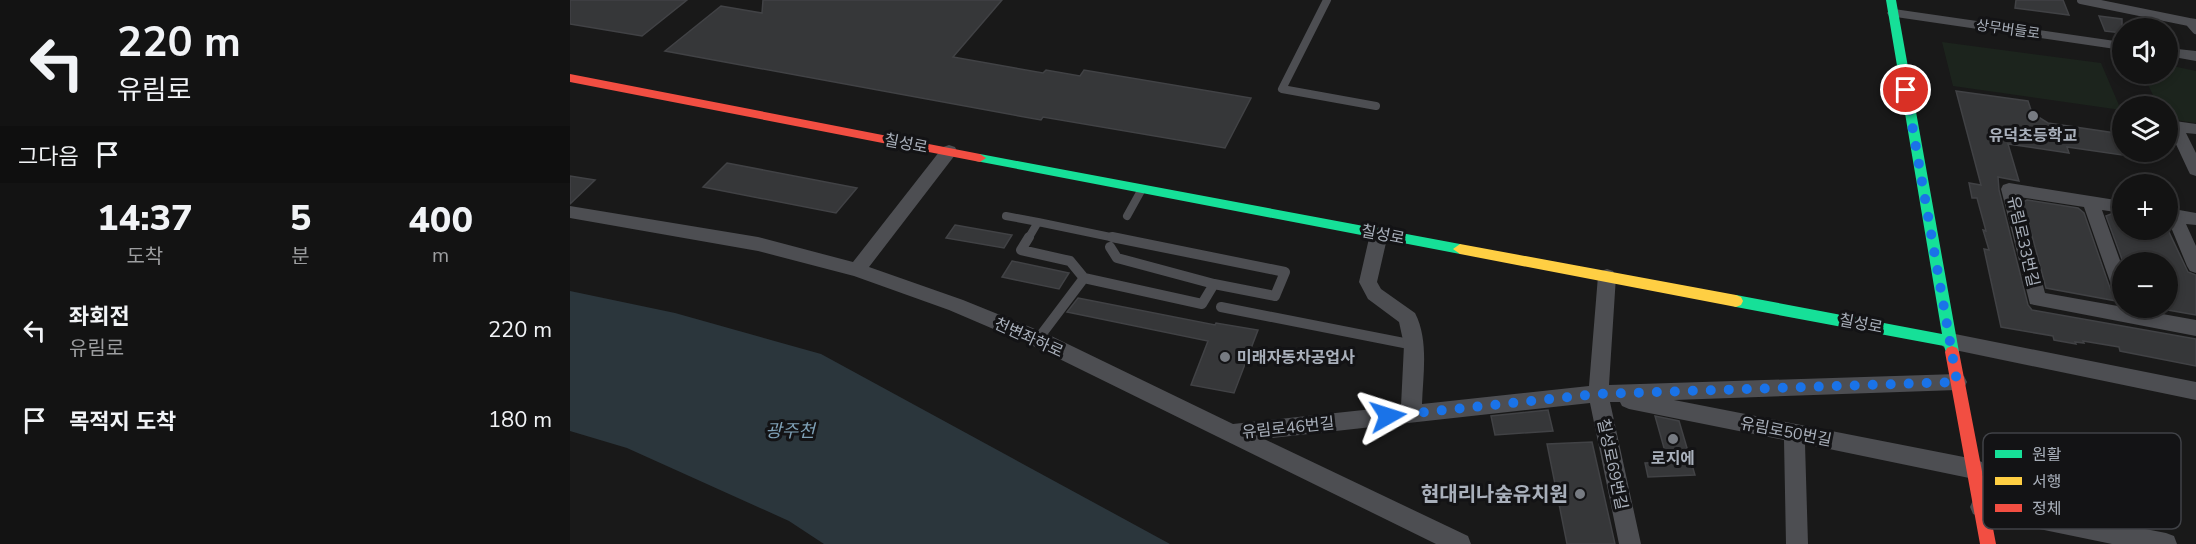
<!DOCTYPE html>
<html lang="ko">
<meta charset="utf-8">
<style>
:root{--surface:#131313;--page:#202021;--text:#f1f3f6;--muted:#9d9ea0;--line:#323233}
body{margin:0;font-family:"Nunito Sans","Noto Sans KR",sans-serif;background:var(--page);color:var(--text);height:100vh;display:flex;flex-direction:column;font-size:22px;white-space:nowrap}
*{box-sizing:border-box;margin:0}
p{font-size:20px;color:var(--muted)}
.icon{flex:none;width:33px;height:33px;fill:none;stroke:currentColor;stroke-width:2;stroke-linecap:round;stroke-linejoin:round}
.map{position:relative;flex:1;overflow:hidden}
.sheet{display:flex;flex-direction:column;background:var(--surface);width:570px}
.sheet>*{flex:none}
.banner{background:#131313;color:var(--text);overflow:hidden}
.fabs{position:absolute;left:1542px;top:18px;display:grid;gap:12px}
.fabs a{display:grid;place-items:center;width:66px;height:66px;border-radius:50%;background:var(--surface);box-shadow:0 3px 9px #0003,0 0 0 2px var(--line);font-size:30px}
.pin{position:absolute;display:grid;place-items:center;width:51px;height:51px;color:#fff;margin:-26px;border:3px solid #fff;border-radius:50%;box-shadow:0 2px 6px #0007}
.me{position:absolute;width:66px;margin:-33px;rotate:84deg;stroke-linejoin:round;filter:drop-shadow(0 0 4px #0008)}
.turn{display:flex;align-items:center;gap:21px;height:126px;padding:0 18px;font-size:27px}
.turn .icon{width:78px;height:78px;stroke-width:2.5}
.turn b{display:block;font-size:42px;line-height:51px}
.then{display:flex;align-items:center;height:57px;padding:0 18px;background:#0003;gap:12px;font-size:22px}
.eta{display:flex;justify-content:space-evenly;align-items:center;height:102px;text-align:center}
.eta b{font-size:36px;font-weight:800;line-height:42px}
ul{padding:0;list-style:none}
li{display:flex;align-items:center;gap:18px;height:90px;padding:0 18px}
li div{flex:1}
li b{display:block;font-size:22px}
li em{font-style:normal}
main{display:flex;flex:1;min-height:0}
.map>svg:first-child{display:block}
.green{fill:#1c241d}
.water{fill:#2b363c}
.building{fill:#363739;stroke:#414245;stroke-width:1.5}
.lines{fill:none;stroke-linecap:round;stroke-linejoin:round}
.lane-far1{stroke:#4d4e52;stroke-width:8}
.lane{stroke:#4d4e52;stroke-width:10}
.street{fill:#4d4e52;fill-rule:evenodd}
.fast{fill:#16e098;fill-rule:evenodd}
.slow{fill:#ffcf43;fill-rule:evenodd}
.jam{fill:#f24e42;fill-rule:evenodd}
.route{stroke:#1a73e8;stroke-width:10;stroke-dasharray:0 18}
.poi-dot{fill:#777b82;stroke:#131315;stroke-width:2}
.labels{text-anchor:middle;stroke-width:6;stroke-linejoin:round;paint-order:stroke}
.far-street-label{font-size:14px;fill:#a9b0bb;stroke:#131315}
.poi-label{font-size:16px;font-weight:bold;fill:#a9b0bb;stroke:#131315}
.street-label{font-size:16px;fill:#a9b0bb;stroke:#131315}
.water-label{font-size:18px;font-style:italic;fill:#7fa1b7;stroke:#131315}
.near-poi-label{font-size:20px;font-weight:bold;fill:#a9b0bb;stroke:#131315;text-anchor:end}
.key{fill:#131315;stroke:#404247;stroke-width:1.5}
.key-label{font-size:16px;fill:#a9b0bb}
</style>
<main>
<section class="sheet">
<div class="banner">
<div class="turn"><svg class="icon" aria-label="left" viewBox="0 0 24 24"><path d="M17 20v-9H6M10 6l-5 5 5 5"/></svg><div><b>220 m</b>유림로</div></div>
<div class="then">그다음<svg class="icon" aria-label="arrive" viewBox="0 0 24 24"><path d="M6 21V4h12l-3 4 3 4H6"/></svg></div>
</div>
<div class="eta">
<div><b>14:37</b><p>도착</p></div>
<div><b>5</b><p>분</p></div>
<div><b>400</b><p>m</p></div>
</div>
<ul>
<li><svg class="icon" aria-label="left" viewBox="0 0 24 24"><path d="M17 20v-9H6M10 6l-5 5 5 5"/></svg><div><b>좌회전</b><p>유림로</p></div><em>220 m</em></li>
<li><svg class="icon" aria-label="arrive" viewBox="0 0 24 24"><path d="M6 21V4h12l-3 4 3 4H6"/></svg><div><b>목적지 도착</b></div><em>180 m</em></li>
</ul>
</section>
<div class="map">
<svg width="1626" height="544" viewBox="0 0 1626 544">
<rect width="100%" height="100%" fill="#191919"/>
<path class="green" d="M1372 42 1531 63 1551 110 1383 86Z
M1598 65 1626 71V123L1598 119V106H1588L1573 74H1598Z"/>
<path class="water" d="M0 291 105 313 251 354 600 544H254L219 521 57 448 0 431Z"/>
<path class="building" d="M0 0H117L72 36 0 24Z
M193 0H432L383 57 473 73 476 70 510 76 514 70 681 98 655 148 473 117 471 120 95 51 151 6 192 13Z
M1446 0H1493L1499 15 1445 8Z
M1529 16 1552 19V33L1535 31Z
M1386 91 1458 101 1462 113 1478 123 1552 134V155L1497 147 1499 153 1438 144 1449 181 1428 177 1429 190 1458 305 1462 310 1626 339V366L1550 351 1549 347 1513 341 1514 343 1505 342 1506 344 1484 340 1483 336 1431 327 1414 249 1419 250 1413 230 1416 231 1407 198H1402L1399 183 1411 185Z
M157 163 287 188 266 213 133 187Z
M0 176 25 180 0 204Z
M1457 200 1508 208 1514 213 1541 291 1545 297 1552 299V302L1476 288 1453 202Z
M1541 214 1552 215V230H1598L1618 272 1626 275V315L1598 310V262H1553L1536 216Z
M385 225 442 235 434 248 376 238Z
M442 261 499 273 489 289 432 277Z
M508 298 645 325 646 323 688 330 664 393 621 385 638 341 497 312Z
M978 410 983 431 925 435 921 416Z
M1085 416 1109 421 1125 475 1078 477 1075 463 1098 462Z
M1022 442 1045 544H997L977 444Z"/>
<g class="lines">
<path class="lane-far1" d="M757 0 712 89 806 106
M1511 0 1619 22
M1626 23 1619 22 1626 30
M436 216 468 222
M557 216 572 189
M458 239 468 222 550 239"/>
<path class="lane" d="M459 237 451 250 500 261 514 278 632 304 644 284 705 296 715 272 542 237
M540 247 547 258 644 284
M651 307 844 345
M468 339 514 278"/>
<path class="street" d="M1324 9 1552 42V50L1319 16 1317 13 1319 10Z
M1598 48 1626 51V61L1598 56Z
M1605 121 1626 124V134L1616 133 1626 153V176L1620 174 1618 170 1598 127 1599 122Z
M379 145 385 147 387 151 385 155 299 267 393 300 475 333 663 424 831 406 834 345 829 322 798 299 789 282 800 234 803 229 809 227 815 229 818 234 807 282 811 289 845 313C859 340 853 374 852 404L1019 386 1028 276 1031 271 1037 269 1043 271 1046 276 1039 385 1387 374 1394 376 1397 382 1394 388 1387 390 1104 400 1404 459 1412 462 1415 469 1412 476 1404 479 1235 444 1238 544H1216L1214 440 1059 409 1052 406 1050 402H1040L1071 544H1049L1020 403 694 439 898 536 901 544H866L461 345 379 310 284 276 188 251 0 218V206L188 237 283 262 373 147Z
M1439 183 1552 201V213L1532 210 1552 266V297L1546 295 1543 290 1514 207 1449 197 1475 293 1626 320V336L1460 304 1431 189 1433 185Z
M1598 208 1626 213V225L1616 224 1626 246V273L1620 271 1617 266 1598 220Z
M1380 333 1626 382V400L1380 349 1373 347 1370 341 1373 335Z
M1411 497 1596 533 1604 536 1607 544H1542L1411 517 1403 514 1400 507 1403 500Z"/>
<path class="fast" d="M1316 0H1326L1389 352 1387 356 1382 358 1377 356 1374 346 1166 307 1161 305 1159 301 1161 297 1166 295 1372 334Z
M410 154 890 244 897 249 890 254 406 161 404 158Z"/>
<path class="slow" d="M890 244 1166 295 1171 297 1173 301 1171 305 1166 307 890 254 883 249Z"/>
<path class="jam" d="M0 74 410 154 416 158 410 162 0 82Z
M1382 346 1387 348 1389 352 1426 544H1410L1375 352 1377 348Z"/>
</g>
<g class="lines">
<path class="route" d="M818 416 1028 394 1387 382 1336 90"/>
</g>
<g class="poi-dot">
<circle cx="1463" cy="116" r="6"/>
<circle cx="655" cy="357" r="6"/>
<circle cx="1103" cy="439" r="6"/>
<circle cx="1010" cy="494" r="6"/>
</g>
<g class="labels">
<g class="far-street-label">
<text transform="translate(1438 29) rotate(8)" y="5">상무버들로</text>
</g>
<g class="poi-label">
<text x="1463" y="141">유덕초등학교</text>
<text x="667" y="363" text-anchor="start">미래자동차공업사</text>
<text x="1103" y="464">로지에</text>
</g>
<g class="street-label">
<text transform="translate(336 143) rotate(11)" y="6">칠성로</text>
<text transform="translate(813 234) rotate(11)" y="6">칠성로</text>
<text transform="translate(1454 241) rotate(77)" y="6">유림로33번길</text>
<text transform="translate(1291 323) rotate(11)" y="6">칠성로</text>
<text transform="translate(459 337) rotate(24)" y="6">천변좌하로</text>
<text transform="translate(718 427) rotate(-6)" y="6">유림로46번길</text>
<text transform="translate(1216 431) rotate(11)" y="6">유림로50번길</text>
<text transform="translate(1043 464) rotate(78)" y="6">칠성로69번길</text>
</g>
<g class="water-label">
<text x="220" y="437">광주천</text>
</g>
<g class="near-poi-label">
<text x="998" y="501">현대리나숲유치원</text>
</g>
</g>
<rect x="1413" y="433" width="198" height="96" rx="9" class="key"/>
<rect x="1425" y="450" width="27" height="8" fill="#16e098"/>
<rect x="1425" y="477" width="27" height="8" fill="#ffcf43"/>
<rect x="1425" y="504" width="27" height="8" fill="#f24e42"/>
<g class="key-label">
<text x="1462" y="460">원활</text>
<text x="1462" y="487">서행</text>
<text x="1462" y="514">정체</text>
</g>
</svg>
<div class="fabs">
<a><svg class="icon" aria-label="sound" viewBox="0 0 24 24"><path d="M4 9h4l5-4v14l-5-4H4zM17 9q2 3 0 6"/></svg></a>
<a><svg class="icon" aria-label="layers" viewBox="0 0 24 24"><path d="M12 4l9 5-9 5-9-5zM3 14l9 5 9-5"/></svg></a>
<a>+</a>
<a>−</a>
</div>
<div class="pin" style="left:1336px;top:90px;background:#d93025"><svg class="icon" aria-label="arrive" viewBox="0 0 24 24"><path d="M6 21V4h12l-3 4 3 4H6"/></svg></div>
<svg class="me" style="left:818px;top:416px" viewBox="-20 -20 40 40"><path d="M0-17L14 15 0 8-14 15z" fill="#1a73e8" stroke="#fff" stroke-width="4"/></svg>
</div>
</main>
